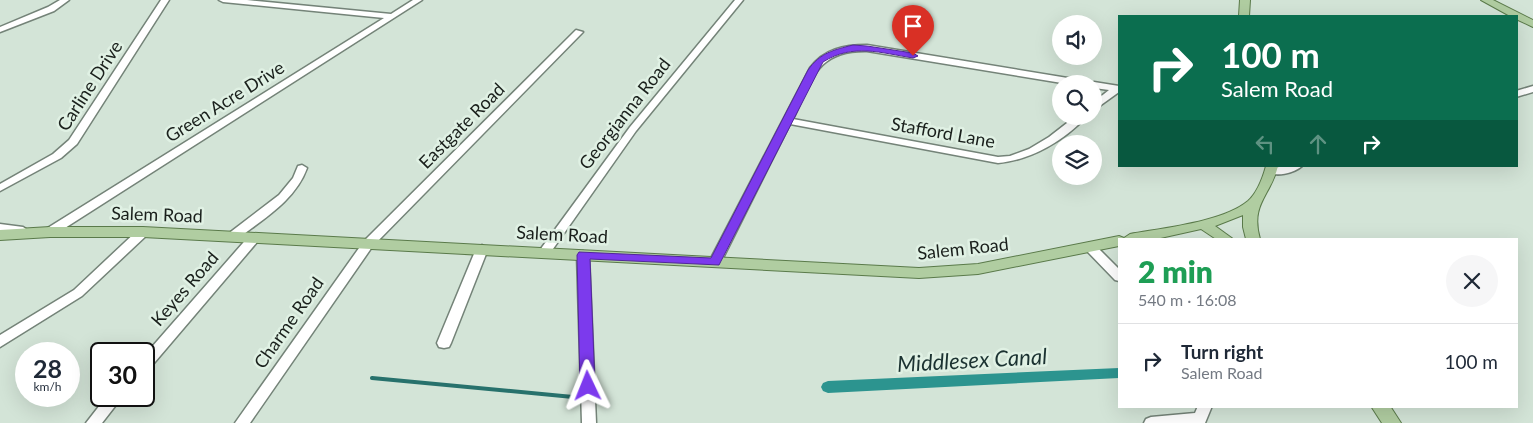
<!DOCTYPE html>
<meta charset="utf-8">
<style>
:root{--surface:#fff;--page:#f6f6f7;--text:#1f2937;--muted:#747a83;--line:#e0e1e3}
body{margin:0;font-family:Lato,sans-serif;background:var(--page);color:var(--text);height:100vh;display:flex;flex-direction:column;font-size:19px;white-space:nowrap}
*{box-sizing:border-box;margin:0}
p{font-size:16px;color:var(--muted)}
.icon{flex:none;width:28px;height:28px;fill:none;stroke:currentColor;stroke-width:2;stroke-linecap:round;stroke-linejoin:round}
.map{position:relative;flex:1;overflow:hidden}
.panel{position:absolute;left:1118px;top:238px;width:400px;height:170px;display:flex;flex-direction:column;background:var(--surface);border-radius:0px;box-shadow:0 5px 20px #0002}
.panel>*{flex:none}
.hud{position:absolute;left:1118px;top:15px;width:400px;height:152px;border-radius:0px;box-shadow:0 5px 20px #0002;background:#0b6e4f;color:#fff;overflow:hidden}
.buttons{position:absolute;left:1052px;top:15px;display:grid;gap:10px}
.buttons a{display:grid;place-items:center;width:50px;height:50px;border-radius:50%;background:var(--surface);box-shadow:0 5px 20px #0002;font-size:25px}
.speed{position:absolute;left:15px;top:342px;display:flex;gap:10px;font-size:25px;font-weight:700;text-align:center}
.speed>*{display:grid;place-content:center;width:65px;height:65px;border-radius:50%;background:var(--surface);box-shadow:0 5px 20px #0002;line-height:1}
.speed small{font-size:12px;font-weight:400}
.speed .limit{border:2px solid #111;border-radius:8px;background:#fff;color:#111}
.pin{position:absolute;display:grid;place-items:center;width:42px;height:42px;color:#fff;margin:-51px -21px;border-radius:50% 50% 50% 0;rotate:-45deg;box-shadow:0 0 5px #0007}
.pin .icon{rotate:45deg}
.me{position:absolute;width:55px;margin:-28px;rotate:358deg;stroke-linejoin:round;filter:drop-shadow(0 0 4px #0008)}
.turn{display:flex;align-items:center;gap:18px;height:105px;padding:0 20px;font-size:22px}
.turn .icon{width:65px;height:65px;stroke-width:2.5}
.turn b{display:block;font-size:35px;line-height:42px}
.lanes{display:flex;align-items:center;height:48px;padding:0 20px;background:#0003;justify-content:center;gap:25px;direction:ltr}
.lanes .off{opacity:.35}
.round{display:grid;place-items:center;flex:none;width:52px;height:52px;border-radius:26px;background:var(--page)}
.headline{display:flex;align-items:center;justify-content:space-between;height:85px;padding:0 20px}
h1{font-size:30px;font-weight:800;line-height:38px;color:#1e9e55}
ul{padding:0;list-style:none}
li{display:flex;align-items:center;gap:15px;height:75px;padding:0 20px;border-top:1px solid var(--line)}
li div{flex:1}
li b{display:block;font-size:19px}
li em{font-style:normal}
.map>svg:first-child{display:block}
.lines{fill:none;stroke-linecap:round;stroke-linejoin:round}
.stream{stroke:#27716c;stroke-width:4}
.canal{fill:#2c948f;fill-rule:evenodd}
.minor-casing{stroke:#748378;stroke-width:3}
.major-casing{stroke:#5a7a4a;stroke-width:2}
.minor{fill:#fff;fill-rule:evenodd}
.major{fill:#b0cda1;fill-rule:evenodd}
.route{fill:#7c3aed;stroke:#51269a}
.labels{text-anchor:middle;stroke-width:5;stroke-linejoin:round;paint-order:stroke}
.street-label{font-size:18px;fill:#1a201c;stroke:#e0f1e4}
.near-water-label{font-size:22px;font-style:italic;fill:#1b3231;stroke:#e0f1e4}
</style>
<div class="map">
<svg width="1533" height="423" viewBox="0 0 1533 423">
<rect width="100%" height="100%" fill="#d3e4d7"/>
<g class="lines">
<path class="stream" d="M372 378 573 397"/>
<path class="canal" d="M1119 368V378L828 393 823 391 821 387 823 383 828 381Z"/>
<g class="minor-casing">
<path id="minor" d="M60 0H69L54 11 0 32V27L48 7Z
M161 0H169L77 144 61 158 0 191V184L53 154 69 140Z
M219 0H247L391 14 413 0H422L54 235H46L44 232 46 229 384 18 223 2Z
M735 0H743L636 131 548 256H540L538 253 540 250 630 127Z
M576 30 583 32 372 247 250 423H235L364 241Z
M867 45 1086 81 1090 84 1094 82 1119 86V92L1094 110V102L1109 90 1094 88V84H1068L867 51C816 50 812 80 793 119L998 157 1010 156 1029 149 1049 137 1076 116H1087C1064 141 1031 160 998 163L790 124 721 262 715 266 711 265 709 262 810 68C824 49 844 45 867 45Z
M1533 86V92L1516 97V91Z
M302 165 307 168C295 201 263 219 236 240H228L226 237 228 234 279 195 293 178 298 166Z
M1286 166H1302C1294 173 1275 178 1267 171L1272 168Z
M0 224 23 227 29 231 23 235 0 232Z
M143 228 149 232 147 235 82 296 0 347V335L74 290 139 229Z
M254 234 258 235 260 238 258 241 149 369 144 370V356L250 235Z
M1090 243 1094 244 1119 269V281L1115 280 1086 250 1084 247 1086 244Z
M482 245 488 249 451 343 449 347 444 348 439 347 437 343 476 249Z
M583 251 589 255 596 423H582L577 255Z
M107 396H123L102 423H86Z
M1198 406H1212L1205 423H1144L1146 419 1151 417 1195 413Z"/>
</g>
<g class="major-casing">
<path id="major" d="M1240 0H1250L1249 16H1239Z
M1481 0H1493L1533 20V27L1516 19V16H1510Z
M1266 166H1278C1270 197 1250 204 1260 239H1246L1243 227V215L1215 226 1233 239H1216L1201 229 1156 239H1119V246L978 274 919 278 143 237H50L0 240V230L50 227H143L919 268 978 264 1119 236 1124 238 1130 234C1163 228 1223 222 1248 201 1257 193 1263 177 1266 166Z
M1371 406H1390L1401 423H1382Z"/>
</g>
<use href="#minor" class="minor"/>
<use href="#major" class="major"/>
</g>
<path class="route" d="M853 45 867 46 913 53 918 56 913 58C881 53 853 43 823 62L719 265 590 259 595 386 593 390 588 391 583 390 580 386 577 255 579 252 711 258 808 70C820 53 833 50 853 45Z"/>
<g class="labels">
<g class="street-label">
<text transform="translate(90 86) rotate(-57)" y="6">Carline Drive</text>
<text transform="translate(225 102) rotate(-32)" y="6">Green Acre Drive</text>
<text transform="translate(625 114) rotate(-52)" y="6">Georgianna Road</text>
<text transform="translate(462 126) rotate(-45)" y="6">Eastgate Road</text>
<text transform="translate(943 133) rotate(10)" y="6">Stafford Lane</text>
<text transform="translate(157 215) rotate(2)" y="6">Salem Road</text>
<text transform="translate(562 235) rotate(3)" y="6">Salem Road</text>
<text transform="translate(963 249) rotate(-6)" y="6">Salem Road</text>
<text transform="translate(185 289) rotate(-49)" y="6">Keyes Road</text>
<text transform="translate(289 323) rotate(-55)" y="6">Charme Road</text>
</g>
<g class="near-water-label">
<text transform="translate(972 360) rotate(-3)" y="8">Middlesex Canal</text>
</g>
</g>
</svg>
<div class="buttons">
<a><svg class="icon" aria-label="sound" viewBox="0 0 24 24"><path d="M4 9h4l5-4v14l-5-4H4zM17 9q2 3 0 6"/></svg></a>
<a><svg class="icon" aria-label="search" viewBox="0 0 24 24"><circle cx="10" cy="10" r="6"/><path d="M15 15l6 6"/></svg></a>
<a><svg class="icon" aria-label="layers" viewBox="0 0 24 24"><path d="M12 4l9 5-9 5-9-5zM3 14l9 5 9-5"/></svg></a>
</div>
<div class="speed"><div>28<small>km/h</small></div><div class="limit">30</div></div>
<div class="pin" style="left:913px;top:56px;background:#d93025"><svg class="icon" aria-label="arrive" viewBox="0 0 24 24"><path d="M6 21V4h12l-3 4 3 4H6"/></svg></div>
<svg class="me" style="left:588px;top:386px" viewBox="-20 -20 40 40"><path d="M0-17L14 15 0 8-14 15z" fill="#7c3aed" stroke="#fff" stroke-width="4"/></svg>
<div class="hud">
<div class="turn"><svg class="icon" aria-label="right" viewBox="0 0 24 24"><path d="M7 20v-9h11M14 6l5 5-5 5"/></svg><div><b>100 m</b>Salem Road</div></div>
<div class="lanes"><svg class="icon off" aria-label="left" viewBox="0 0 24 24"><path d="M17 20v-9H6M10 6l-5 5 5 5"/></svg><svg class="icon off" aria-label="ahead" viewBox="0 0 24 24"><path d="M12 20V5M6 11l6-6 6 6"/></svg><svg class="icon" aria-label="right" viewBox="0 0 24 24"><path d="M7 20v-9h11M14 6l5 5-5 5"/></svg></div>
</div>
<section class="panel">
<div class="headline"><div><h1>2 min</h1><p>540 m · 16:08</p></div><a class="round"><svg class="icon" aria-label="close" viewBox="0 0 24 24"><path d="M6 6l12 12M18 6L6 18"/></svg></a></div>
<ul>
<li><svg class="icon" aria-label="right" viewBox="0 0 24 24"><path d="M7 20v-9h11M14 6l5 5-5 5"/></svg><div><b>Turn right</b><p>Salem Road</p></div><em>100 m</em></li>
</ul>
</section>
</div>
